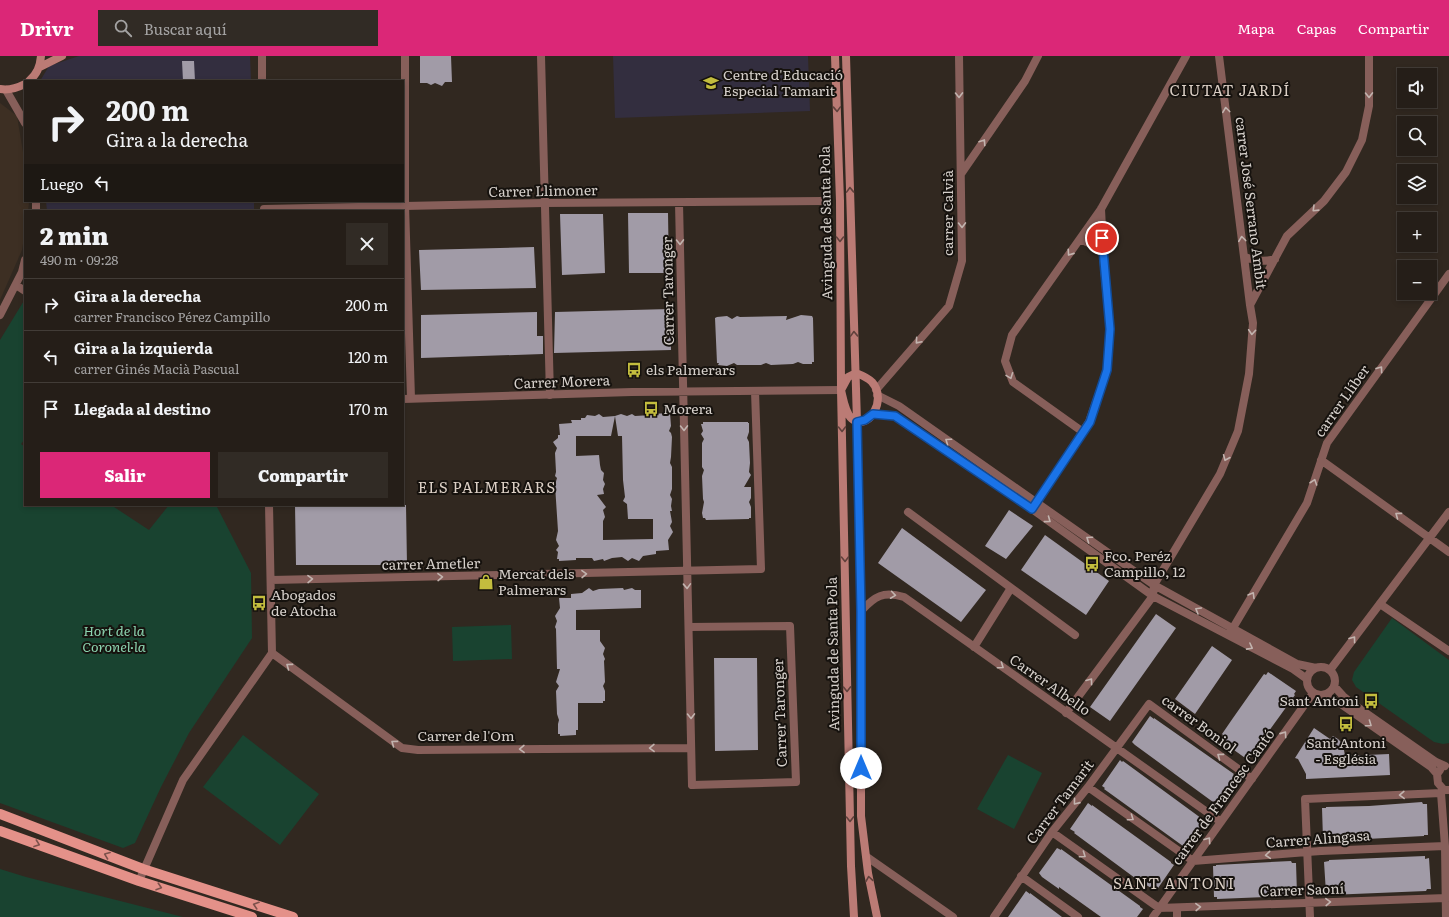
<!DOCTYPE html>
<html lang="es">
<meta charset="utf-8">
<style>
:root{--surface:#251e18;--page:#312b25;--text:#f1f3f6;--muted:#a3a2a2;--line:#423c37;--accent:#db2777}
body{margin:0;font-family:Literata,serif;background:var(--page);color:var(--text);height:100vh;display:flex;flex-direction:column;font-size:15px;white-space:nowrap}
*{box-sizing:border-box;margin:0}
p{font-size:13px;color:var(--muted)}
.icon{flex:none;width:22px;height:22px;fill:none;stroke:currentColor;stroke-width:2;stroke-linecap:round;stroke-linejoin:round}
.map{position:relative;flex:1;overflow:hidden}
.drawer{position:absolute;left:24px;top:154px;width:380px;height:296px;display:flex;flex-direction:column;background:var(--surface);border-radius:0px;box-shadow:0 2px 6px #0003,0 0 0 1px var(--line)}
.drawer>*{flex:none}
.top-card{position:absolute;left:24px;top:24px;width:380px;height:122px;border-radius:0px;box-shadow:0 2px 6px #0003,0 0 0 1px var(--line);background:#251e18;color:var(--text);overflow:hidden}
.controls{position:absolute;left:1397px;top:12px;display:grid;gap:8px}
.controls a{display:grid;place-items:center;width:40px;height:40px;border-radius:0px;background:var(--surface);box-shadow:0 2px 6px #0003,0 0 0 1px var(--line);font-size:20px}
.pin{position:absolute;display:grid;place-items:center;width:34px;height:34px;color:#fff;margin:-17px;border:2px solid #fff;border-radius:50%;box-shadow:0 1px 4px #0007}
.me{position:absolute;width:44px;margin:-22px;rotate:0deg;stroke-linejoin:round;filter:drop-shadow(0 0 3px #0008)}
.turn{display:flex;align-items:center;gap:14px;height:84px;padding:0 16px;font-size:18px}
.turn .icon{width:52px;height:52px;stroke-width:2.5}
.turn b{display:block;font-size:28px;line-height:34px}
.then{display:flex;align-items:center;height:38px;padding:0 16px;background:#0003;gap:8px;font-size:15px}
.round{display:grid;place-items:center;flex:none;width:42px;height:42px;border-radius:0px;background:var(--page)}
.head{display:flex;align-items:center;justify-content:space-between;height:68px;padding:0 16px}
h1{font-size:24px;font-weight:800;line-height:30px}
.button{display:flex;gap:8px;margin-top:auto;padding:8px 16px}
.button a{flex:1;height:46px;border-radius:0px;background:var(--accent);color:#fff;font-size:16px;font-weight:800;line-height:46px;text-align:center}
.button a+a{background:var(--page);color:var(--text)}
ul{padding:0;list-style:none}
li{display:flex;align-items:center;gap:12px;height:52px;padding:0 16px;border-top:1px solid var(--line)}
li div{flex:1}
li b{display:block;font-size:15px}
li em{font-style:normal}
header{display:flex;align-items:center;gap:24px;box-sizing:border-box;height:56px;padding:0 20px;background:var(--accent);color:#fff}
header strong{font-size:19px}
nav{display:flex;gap:22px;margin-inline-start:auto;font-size:14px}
.search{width:280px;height:36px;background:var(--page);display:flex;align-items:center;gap:10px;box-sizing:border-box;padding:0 14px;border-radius:0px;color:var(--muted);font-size:15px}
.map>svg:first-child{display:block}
.built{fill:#3d2f23}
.education{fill:#332e3f}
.green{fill:#194330}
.building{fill:#a19ba7}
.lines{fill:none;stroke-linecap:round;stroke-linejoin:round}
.pedestrian{stroke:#875f5a;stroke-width:8}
.minor{stroke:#875f5a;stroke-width:8}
.secondary{stroke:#bb7b75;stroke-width:8}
.primary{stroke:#e49189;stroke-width:10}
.oneway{stroke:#c2b4af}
.oneway2{stroke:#60413c}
.oneway3{stroke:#7d524c}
.route-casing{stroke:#114b97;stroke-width:10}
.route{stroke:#1a73e8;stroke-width:7}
.labels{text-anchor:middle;stroke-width:4;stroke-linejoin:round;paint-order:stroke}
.poi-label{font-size:14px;fill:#d6d0cb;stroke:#16120e;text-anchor:start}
.street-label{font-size:14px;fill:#d6d0cb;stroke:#16120e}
.park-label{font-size:14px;font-style:italic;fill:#8cd4b0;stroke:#16120e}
.neighbourhood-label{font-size:15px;letter-spacing:1px;fill:#dbcfc5;stroke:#16120e}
</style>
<header>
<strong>Drivr</strong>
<div class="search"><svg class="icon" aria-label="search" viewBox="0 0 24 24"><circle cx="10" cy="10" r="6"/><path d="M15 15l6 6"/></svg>Buscar aquí</div>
<nav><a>Mapa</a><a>Capas</a><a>Compartir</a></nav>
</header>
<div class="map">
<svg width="1449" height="861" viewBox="0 0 1449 861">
<rect width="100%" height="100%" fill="#312820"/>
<path class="built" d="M0 47 17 60 25 108V145H29V147L28 155H25V175L22 194 0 244Z"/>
<path class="education" d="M79 0H250L251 25H40L49 10Z
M613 0H808L810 55 615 62Z
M46 145H254V155H47Z"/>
<path class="green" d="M25 243V383L21 388 25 391V449H111L149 474 169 449H216L251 517 252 582 189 677 161 731 135 787 123 792 0 747V284Z
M1392 562 1449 604V687L1443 688 1434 686 1356 631 1352 624 1354 616Z
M511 569 512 603 453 605 452 571Z
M243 679 319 738 280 789 203 731Z
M1008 699 1042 717 1014 773 977 753Z
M0 813 26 821 183 861H0Z"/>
<path class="building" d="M420 0H451L452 26H445L442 30 435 27 431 29 427 27H420Z
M182 5H194L195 25H183Z
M628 157H668L669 217H629Z
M560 158H603L605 217 562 219Z
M534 191 536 232 421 234 419 194Z
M670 253 671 294 554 297 555 256Z
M537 256V280H543V298L421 302V259Z
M801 259 812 260 813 262 814 306H812V308H803L798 306 793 308 771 309 766 307 761 309H737L734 307 727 310 718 309 719 307H717L715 262 717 261 727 260 732 263 737 260 740 261 787 260 786 264Z
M670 357 671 370 669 375 671 377 672 381 671 401 670 407 672 411V433L670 439 672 443 671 450 672 455H670L672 466 670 470 673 476 668 484 669 494 656 495V498L643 500 639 505 632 502 628 505 622 501 612 502 604 505 603 503 594 505 592 502H576V504L559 505V503H557L558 496 556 494 559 490 556 484 558 475 555 429 557 422 555 420 556 416 555 397 557 392 553 386 558 382V379H560L559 368 572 367 571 364H581V362H585L587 359 595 360 599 358 603 361 615 360 611 380H576V400L599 399 600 409 601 414 604 417 603 424 605 428 603 433 604 438 597 439 606 451 603 454 605 461 603 465V484L653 483V463H628L627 448 623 445 625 441 623 424 622 380H618L615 360 621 358 627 360 632 358 635 360 651 359V358Z
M703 366H748V367H749V376L747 382 749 386 750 407 749 416 751 419 744 431H751V442L749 446 751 451V462H749V463L706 464 705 462H703L702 457 704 446 703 443 702 420 704 414 702 411V387L704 383 701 378 703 375 701 368H703Z
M295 449H406L407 509H296Z
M1009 454 1033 470 1006 503 985 490Z
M902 472 986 534 961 566 878 507Z
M1045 479 1109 525 1086 559 1021 514Z
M589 532 593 535 599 533 623 532 624 534 632 532 635 534H641V552L576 554V574H600V585L605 592 603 598 605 603 604 605 605 626 603 630 605 635V645H603V647H578V674H576V679L560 680V678H558V668L559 664 557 658 556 635 559 630 556 626 560 613H557L556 573 555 571 557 565 555 560 560 552 559 542H571V538L582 537Z
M1156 558 1176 572 1110 665 1090 651Z
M1212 590 1232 604 1195 658 1175 643Z
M714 602H757L758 694 715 695Z
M1268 616 1296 635 1294 638 1295 639 1248 704 1220 684 1223 679 1222 678 1233 662 1264 618 1266 619Z
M1150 660 1154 663V662L1234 718 1233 719 1236 721 1218 747 1214 745 1213 746 1135 689 1132 686Z
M1314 672 1330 683 1333 680 1338 683 1343 688 1345 700 1389 698 1390 719 1306 723V718L1298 703 1295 702Z
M1120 704 1122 706 1123 705 1205 765 1188 791 1184 788 1183 790 1104 733 1105 732 1102 730Z
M1422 746 1423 748H1427L1428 779H1424V780L1328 785V783H1323L1322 752H1326V751L1369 750Z
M1088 747 1092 750V749L1171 806V807L1174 809 1156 835 1135 822 1074 777 1075 776 1070 773Z
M1057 792 1061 794V793L1140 850V851L1143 853 1137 861H1101L1059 831V833L1042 821 1039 817Z
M1425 800V803L1429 802 1431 833H1427L1426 835 1329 839V837H1326L1324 806 1329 805V804Z
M1291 805 1292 807H1296L1297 838H1293L1294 840 1217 843V841H1214L1213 810H1216V809Z
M1026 835 1030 838V837L1062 861H1008Z"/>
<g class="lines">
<path class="pedestrian" d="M541 0 550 339
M405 149 411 342
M1380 548 1449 595
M689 571 790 570 796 726 692 729
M1307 796 1321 795"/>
<path class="minor" d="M262 0V25
M405 0V149
M1219 0 1250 249
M6 34 25 67
M961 118 1025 25 1038 0
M36 145V155
M679 147 692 729
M264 153 544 147 823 145
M1080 183 1091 188 1103 197
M1245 201C1256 205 1264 206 1275 203
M16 229 25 235
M0 259 22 216 25 204
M876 334 949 250 962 205 959 0
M877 339 899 350 1154 529 1297 608 1316 612
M403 343 632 336 841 334
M873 358 895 360 1032 453 1153 540 1293 613 1307 623
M1083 376 1013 326 1005 305 1012 279 1101 153 1186 0
M1321 404 1449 496
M1034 451 1089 366 1107 314 1110 273 1104 211 1101 153
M908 456 1075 579
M271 524 761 513 755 335
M861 555C875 540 883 535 904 541L1221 766
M1230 577 1307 447 1327 387 1449 218
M974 591 1011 532
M272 597 402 692 418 694 691 692
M1307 625a14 14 0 1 1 28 0a14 14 0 1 1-28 0Z
M1330 614 1449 456
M1334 630 1343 640 1353 648 1436 706 1445 710
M1325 639 1338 646 1431 711 1437 718
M1066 657 1153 540 1154 529 1220 418 1238 375 1249 318 1253 267 1250 249 1287 180 1324 145 1346 116 1362 84 1369 50V0
M1440 714 1437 718 1438 727 1444 734H1449
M1088 731 1193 805 1307 796
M1444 734 1441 737 1445 790 1446 861
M1052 776 1159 852 1446 842
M1321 795 1445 790
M867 801 953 861
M1021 820 1078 861
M139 825 183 724 272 597 269 449
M1177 852V861
M994 861 1052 776 1088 731 1149 648 1252 723
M1153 861 1313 637
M1310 861 1305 743 1441 737"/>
<path class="secondary" d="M835 0 840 145 841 334 851 810 854 861
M846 0 857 366 861 555V760L868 817 877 861
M40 11 62 0
M29 25C37 18 40 11 41 0
M0 33C9 35 17 32 25 28
M856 317C861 319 867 321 872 326 888 344 868 376 852 363 845 357 843 342 841 334L848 321Z"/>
<path class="primary" d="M0 758 143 813 293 861
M0 775 139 825 252 861"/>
</g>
<defs><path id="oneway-chevron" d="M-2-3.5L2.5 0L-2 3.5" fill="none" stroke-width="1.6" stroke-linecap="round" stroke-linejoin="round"/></defs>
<g class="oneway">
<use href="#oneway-chevron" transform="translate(959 39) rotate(89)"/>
<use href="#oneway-chevron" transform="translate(1369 39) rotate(89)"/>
<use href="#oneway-chevron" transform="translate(1226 54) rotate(-97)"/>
<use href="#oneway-chevron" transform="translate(983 86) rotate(-56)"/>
<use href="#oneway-chevron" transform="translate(1315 153) rotate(136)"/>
<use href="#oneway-chevron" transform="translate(962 169) rotate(89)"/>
<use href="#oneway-chevron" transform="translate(1242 183) rotate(-97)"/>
<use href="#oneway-chevron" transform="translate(680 186) rotate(89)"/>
<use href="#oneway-chevron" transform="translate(1070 197) rotate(125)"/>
<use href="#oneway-chevron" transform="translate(1252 276) rotate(94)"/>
<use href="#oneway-chevron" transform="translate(918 285) rotate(131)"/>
<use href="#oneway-chevron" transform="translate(1380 313) rotate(-54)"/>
<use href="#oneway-chevron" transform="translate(1010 320) rotate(69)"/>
<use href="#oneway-chevron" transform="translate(684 372) rotate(89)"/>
<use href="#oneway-chevron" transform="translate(948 385) rotate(-145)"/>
<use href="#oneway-chevron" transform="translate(1226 402) rotate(113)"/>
<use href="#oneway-chevron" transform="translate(1314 426) rotate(-71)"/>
<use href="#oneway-chevron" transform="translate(1398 459) rotate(-144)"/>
<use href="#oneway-chevron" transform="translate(1048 464) rotate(36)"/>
<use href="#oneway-chevron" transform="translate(1089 483) rotate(-145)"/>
<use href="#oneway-chevron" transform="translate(584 518) rotate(-1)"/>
<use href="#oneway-chevron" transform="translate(440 521) rotate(-1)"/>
<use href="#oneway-chevron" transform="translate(310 523) rotate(-1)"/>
<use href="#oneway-chevron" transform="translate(687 530) rotate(88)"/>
<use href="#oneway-chevron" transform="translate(893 539) rotate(8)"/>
<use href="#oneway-chevron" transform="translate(1252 539) rotate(-59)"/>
<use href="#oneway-chevron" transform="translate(1198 554) rotate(-150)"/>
<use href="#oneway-chevron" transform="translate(1353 583) rotate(-53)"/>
<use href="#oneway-chevron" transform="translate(1250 591) rotate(28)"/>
<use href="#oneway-chevron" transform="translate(289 610) rotate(-144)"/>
<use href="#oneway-chevron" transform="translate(1001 610) rotate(35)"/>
<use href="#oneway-chevron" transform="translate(1090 625) rotate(-53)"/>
<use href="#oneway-chevron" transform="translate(691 660) rotate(89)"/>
<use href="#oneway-chevron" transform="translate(1369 668) rotate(35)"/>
<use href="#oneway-chevron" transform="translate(1284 678) rotate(-55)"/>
<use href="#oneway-chevron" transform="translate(394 687) rotate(-144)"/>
<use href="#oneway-chevron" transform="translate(652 692) rotate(179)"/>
<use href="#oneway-chevron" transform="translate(522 693) rotate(179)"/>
<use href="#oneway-chevron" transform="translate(1220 700) rotate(-144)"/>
<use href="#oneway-chevron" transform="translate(1402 739) rotate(178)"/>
<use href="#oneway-chevron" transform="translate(1076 746) rotate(129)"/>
<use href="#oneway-chevron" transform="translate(1131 762) rotate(35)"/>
<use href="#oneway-chevron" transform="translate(1208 784) rotate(-54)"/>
<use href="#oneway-chevron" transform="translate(1083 799) rotate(35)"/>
<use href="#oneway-chevron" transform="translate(1268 799) rotate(175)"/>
<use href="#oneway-chevron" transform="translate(1328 846) rotate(-2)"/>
<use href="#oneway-chevron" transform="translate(1198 851) rotate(-2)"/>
</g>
<g class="oneway2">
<use href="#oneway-chevron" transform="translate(837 53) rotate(88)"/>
<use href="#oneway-chevron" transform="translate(850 134) rotate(-92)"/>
<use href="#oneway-chevron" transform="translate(840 183) rotate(90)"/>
<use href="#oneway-chevron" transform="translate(854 278) rotate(-92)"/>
<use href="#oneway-chevron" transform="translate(842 373) rotate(89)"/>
<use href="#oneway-chevron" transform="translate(845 503) rotate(89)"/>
<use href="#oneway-chevron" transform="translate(847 633) rotate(89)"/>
<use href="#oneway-chevron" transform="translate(850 763) rotate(89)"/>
<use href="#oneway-chevron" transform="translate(869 823) rotate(-99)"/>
</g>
<g class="oneway3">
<use href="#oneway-chevron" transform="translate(37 788) rotate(20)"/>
<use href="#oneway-chevron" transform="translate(107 799) rotate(-159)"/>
<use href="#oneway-chevron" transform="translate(159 831) rotate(18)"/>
<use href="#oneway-chevron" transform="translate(256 849) rotate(-162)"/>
</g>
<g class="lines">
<g class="route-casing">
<path id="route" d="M861 712V555L857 366 865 364 873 358 895 360 1032 453 1090 366 1107 314 1110 273 1102 182"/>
</g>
<use href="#route" class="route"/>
</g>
<defs>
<g id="school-bare" transform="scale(1.2)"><path d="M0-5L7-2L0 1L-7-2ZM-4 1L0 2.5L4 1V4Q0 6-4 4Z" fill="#c3bd3e" stroke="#16120e" stroke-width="2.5" paint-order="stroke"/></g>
<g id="bus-bare" transform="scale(1.2)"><path d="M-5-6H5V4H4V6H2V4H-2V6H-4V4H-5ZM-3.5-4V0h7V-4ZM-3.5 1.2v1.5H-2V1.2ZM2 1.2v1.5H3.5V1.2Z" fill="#c3bd3e" stroke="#16120e" stroke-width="2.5" paint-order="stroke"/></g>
<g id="shop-bare" transform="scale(1.2)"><path d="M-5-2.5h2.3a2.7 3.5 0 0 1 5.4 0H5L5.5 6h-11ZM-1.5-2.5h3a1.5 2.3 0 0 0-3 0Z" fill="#c3bd3e" stroke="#16120e" stroke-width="2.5" paint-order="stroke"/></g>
</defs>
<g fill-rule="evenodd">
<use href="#school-bare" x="711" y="27"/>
<use href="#bus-bare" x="634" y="314"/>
<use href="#bus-bare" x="651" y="353"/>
<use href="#bus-bare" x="1092" y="508"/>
<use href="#shop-bare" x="486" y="526"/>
<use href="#bus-bare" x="259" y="547"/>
<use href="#bus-bare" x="1371" y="645"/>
<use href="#bus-bare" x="1346" y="668"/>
</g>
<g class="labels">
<g class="poi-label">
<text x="723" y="24">Centre d'Educació<tspan x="723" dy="16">Especial Tamarit</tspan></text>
<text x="646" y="319">els Palmerars</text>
<text x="663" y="358">Morera</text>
<text x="1104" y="505">Fco. Peréz<tspan x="1104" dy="16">Campillo, 12</tspan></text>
<text x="498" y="523">Mercat dels<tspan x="498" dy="16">Palmerars</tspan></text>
<text x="271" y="544">Abogados<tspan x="271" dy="16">de Atocha</tspan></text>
<text x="1359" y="650" text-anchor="end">Sant Antoni</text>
<text x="1346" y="692" text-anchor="middle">Sant Antoni<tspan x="1346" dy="16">- Església</tspan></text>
</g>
<g class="street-label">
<text transform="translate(543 135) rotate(-1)" y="5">Carrer Llimoner</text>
<text transform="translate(1251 147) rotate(83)" y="5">carrer José Serrano Ambit</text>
<text transform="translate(948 157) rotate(-90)" y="5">carrer Calvià</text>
<text transform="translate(826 167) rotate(-91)" y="5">Avinguda de Santa Pola</text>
<text transform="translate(668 235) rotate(-91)" y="5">Carrer Taronger</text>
<text transform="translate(562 326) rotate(-2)" y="5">Carrer Morera</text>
<text transform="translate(1342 345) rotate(-55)" y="5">carrer Llíber</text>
<text transform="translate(431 508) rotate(-1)" y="5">carrer Ametler</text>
<text transform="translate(833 598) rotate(-91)" y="5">Avinguda de Santa Pola</text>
<text transform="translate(1050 629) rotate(35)" y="5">Carrer Albello</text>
<text transform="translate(780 657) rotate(-92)" y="5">Carrer Taronger</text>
<text transform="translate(1199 668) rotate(36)" y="5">carrer Boniol</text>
<text x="466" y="685">Carrer de l'Om</text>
<text transform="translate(1223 741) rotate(-54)" y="5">carrer de Francesc Cantó</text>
<text transform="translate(1060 746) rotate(-53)" y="5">Carrer Tamarit</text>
<text transform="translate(1318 783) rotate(-4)" y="5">Carrer Alingasa</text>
<text transform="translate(1302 834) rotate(-2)" y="5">Carrer Saoní</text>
</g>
<g class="park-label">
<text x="114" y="580">Hort de la<tspan x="114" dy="16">Coronel·la</tspan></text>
</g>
<g class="neighbourhood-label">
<text x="1230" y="40">CIUTAT JARDÍ</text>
<text x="487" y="437">ELS PALMERARS</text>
<text x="1174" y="833">SANT ANTONI</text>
</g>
</g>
</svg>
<div class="controls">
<a><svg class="icon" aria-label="sound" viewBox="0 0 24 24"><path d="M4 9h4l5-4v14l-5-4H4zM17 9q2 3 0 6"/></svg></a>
<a><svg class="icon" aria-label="search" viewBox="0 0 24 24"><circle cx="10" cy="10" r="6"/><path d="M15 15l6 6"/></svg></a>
<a><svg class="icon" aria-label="layers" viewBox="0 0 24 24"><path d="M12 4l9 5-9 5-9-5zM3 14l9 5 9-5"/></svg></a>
<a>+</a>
<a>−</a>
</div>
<div class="pin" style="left:1102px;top:182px;background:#d93025"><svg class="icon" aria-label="arrive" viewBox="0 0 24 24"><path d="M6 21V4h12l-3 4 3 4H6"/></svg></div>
<svg class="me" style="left:861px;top:712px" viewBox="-20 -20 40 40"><circle r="19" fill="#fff"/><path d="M0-13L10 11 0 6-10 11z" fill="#1a73e8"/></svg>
<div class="top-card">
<div class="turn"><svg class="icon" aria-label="right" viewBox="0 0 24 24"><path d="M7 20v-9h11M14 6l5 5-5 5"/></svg><div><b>200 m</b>Gira a la derecha</div></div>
<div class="then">Luego<svg class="icon" aria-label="left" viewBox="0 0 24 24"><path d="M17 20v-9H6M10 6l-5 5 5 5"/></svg></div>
</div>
<section class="drawer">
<div class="head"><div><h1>2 min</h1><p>490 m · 09:28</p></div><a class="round"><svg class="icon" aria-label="close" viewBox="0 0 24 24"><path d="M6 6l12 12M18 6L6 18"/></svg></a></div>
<ul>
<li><svg class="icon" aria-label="right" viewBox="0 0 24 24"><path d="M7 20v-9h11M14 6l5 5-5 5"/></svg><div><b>Gira a la derecha</b><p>carrer Francisco Pérez Campillo</p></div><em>200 m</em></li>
<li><svg class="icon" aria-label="left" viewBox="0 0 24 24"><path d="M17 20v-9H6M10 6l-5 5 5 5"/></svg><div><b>Gira a la izquierda</b><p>carrer Ginés Macià Pascual</p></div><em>120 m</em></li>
<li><svg class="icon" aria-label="arrive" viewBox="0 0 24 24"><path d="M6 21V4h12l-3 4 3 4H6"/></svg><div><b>Llegada al destino</b></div><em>170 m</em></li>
</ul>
<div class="button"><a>Salir</a><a>Compartir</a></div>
</section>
</div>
